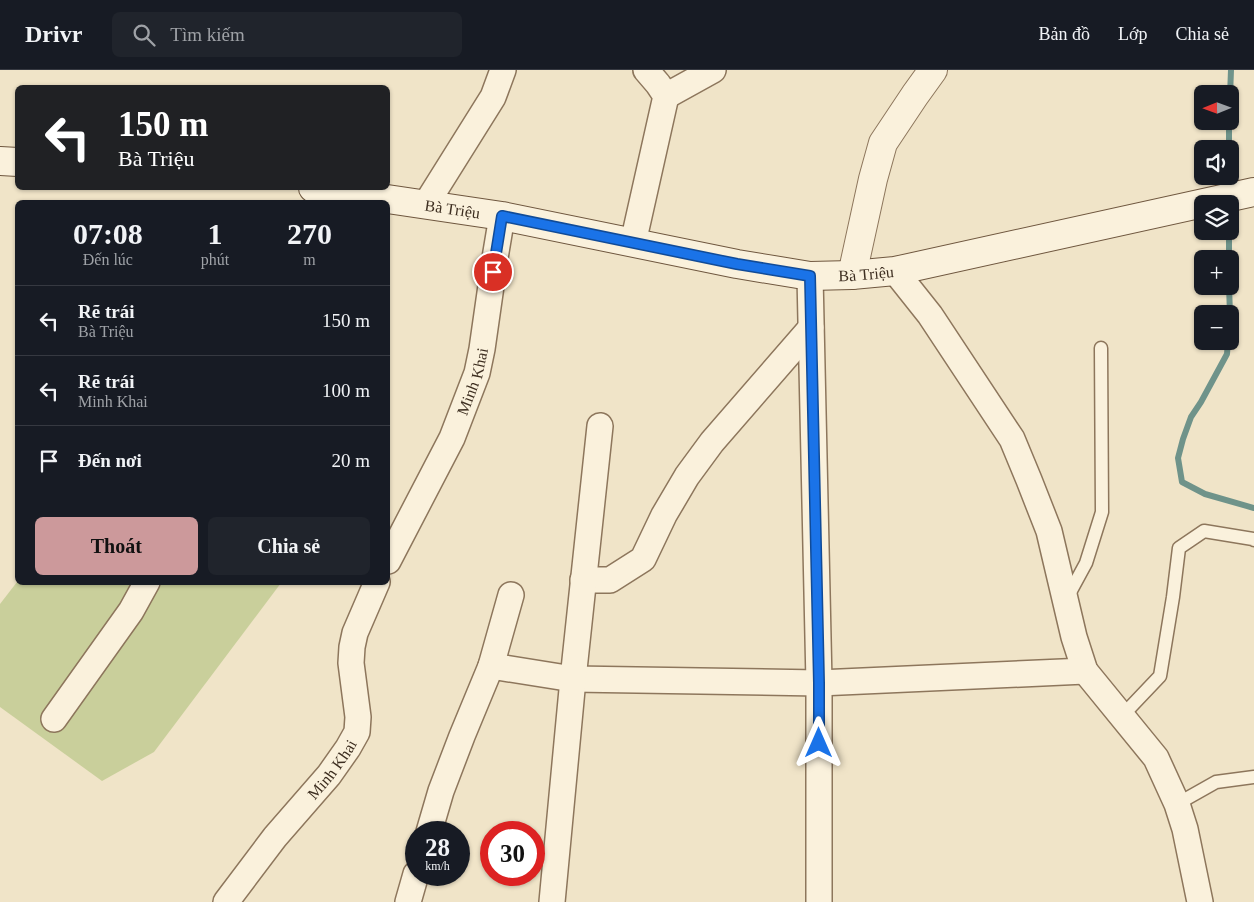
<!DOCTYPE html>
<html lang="vi">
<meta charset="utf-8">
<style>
:root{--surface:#171b24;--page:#20242c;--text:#f1f3f6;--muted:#9ea1a6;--line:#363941;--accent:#cc999b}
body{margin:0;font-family:"Times New Roman",serif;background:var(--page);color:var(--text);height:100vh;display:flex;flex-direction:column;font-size:19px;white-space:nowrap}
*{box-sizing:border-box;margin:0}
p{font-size:16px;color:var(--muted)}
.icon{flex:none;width:28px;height:28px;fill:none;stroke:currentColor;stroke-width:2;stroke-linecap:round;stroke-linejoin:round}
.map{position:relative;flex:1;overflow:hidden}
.sheet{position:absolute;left:15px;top:130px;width:375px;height:385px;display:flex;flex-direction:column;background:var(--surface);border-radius:8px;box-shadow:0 1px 4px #0004}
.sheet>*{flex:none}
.hud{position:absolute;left:15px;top:15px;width:375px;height:105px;border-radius:8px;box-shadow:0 1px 4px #0004;background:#202124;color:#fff;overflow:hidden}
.needle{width:32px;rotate:269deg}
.fabs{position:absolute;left:1194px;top:15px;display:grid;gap:10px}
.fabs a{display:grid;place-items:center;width:45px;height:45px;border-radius:8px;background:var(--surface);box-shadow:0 1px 4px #0004;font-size:25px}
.speed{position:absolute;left:405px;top:751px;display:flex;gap:10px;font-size:25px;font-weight:700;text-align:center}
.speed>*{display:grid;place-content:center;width:65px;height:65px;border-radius:50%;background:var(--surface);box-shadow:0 1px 4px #0004;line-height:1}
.speed small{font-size:12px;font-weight:400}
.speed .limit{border:8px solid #d22;background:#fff;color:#111}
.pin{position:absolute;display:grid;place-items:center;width:42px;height:42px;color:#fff;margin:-21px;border:2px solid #fff;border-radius:50%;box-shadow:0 1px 5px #0007}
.me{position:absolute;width:55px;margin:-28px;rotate:0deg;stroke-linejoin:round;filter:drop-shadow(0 0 4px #0008)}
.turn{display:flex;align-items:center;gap:18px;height:105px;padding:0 20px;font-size:22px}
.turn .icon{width:65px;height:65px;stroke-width:2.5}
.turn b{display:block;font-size:35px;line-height:42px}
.eta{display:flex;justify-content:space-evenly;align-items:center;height:85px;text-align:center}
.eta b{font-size:30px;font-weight:600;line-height:35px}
.button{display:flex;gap:10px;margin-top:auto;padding:10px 20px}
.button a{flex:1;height:58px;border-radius:8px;background:var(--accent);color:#111;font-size:20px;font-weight:600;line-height:58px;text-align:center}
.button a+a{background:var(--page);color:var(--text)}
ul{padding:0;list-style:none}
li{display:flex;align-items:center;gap:15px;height:70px;padding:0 20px;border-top:1px solid var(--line)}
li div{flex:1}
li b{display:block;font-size:19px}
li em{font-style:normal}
header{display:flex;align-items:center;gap:30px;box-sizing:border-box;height:70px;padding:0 25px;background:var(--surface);border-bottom:1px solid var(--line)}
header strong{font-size:24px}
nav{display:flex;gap:28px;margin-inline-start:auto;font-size:18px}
.search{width:350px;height:45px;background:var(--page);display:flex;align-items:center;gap:12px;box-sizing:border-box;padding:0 18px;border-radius:8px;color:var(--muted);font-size:19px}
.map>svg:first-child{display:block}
.green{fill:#c9cf9b}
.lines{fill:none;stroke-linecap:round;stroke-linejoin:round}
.stream{stroke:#6f938a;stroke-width:6}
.service-casing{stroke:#8d765c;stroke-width:15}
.minor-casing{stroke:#8d765c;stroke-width:28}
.tertiary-casing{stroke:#8d765c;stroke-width:30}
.secondary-casing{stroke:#6f573f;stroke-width:30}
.service{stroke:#faf1dc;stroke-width:12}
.minor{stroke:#faf1dc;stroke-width:25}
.tertiary{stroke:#faf1dc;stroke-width:28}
.secondary{stroke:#faf1dc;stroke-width:28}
.route-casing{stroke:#114b97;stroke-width:12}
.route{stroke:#1a73e8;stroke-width:9}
.labels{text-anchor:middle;stroke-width:4.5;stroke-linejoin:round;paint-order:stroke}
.street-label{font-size:16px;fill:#3d2e20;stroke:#f7eed8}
</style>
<header>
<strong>Drivr</strong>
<div class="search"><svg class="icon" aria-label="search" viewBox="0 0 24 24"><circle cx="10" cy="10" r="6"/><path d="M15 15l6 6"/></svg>Tìm kiếm</div>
<nav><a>Bản đồ</a><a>Lớp</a><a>Chia sẻ</a></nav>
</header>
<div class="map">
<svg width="1254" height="832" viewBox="0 0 1254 832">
<rect width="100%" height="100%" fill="#f0e4c8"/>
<path class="green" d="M17 512H18L281 513 154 682 102 711 0 637V534Z"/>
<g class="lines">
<path class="stream" d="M1230 26 1231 0
M1229 79V51
M1229 120V106
M1229 189V161
M1229 216 1230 244
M1228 271 1227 284 1201 332 1191 347 1183 369 1178 388 1182 412 1205 424 1254 438"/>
<g class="service-casing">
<path id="service" d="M1067 528 1086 493 1102 442 1101 278
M1122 646 1160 606 1173 527 1179 478 1204 461 1253 469 1254 470
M1177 734 1216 712 1254 707"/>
</g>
<g class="minor-casing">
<g id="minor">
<path d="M666 26 713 0"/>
<path d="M426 134 493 27 503 0"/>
<path d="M633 173 666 26 658 14 646 0"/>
<path d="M895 201 930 245 1012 369 1029 410 1049 461 1074 567 1085 601 1156 688 1177 734 1185 759 1200 832"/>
<path d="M810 206 819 613V832"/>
<path id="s1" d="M388 491 452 368 477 303 482 279 495 188 502 146"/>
<path d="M583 510H610L643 489 664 445 687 406 712 372 811 258"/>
<path d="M491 596 573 609 819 613 1085 601"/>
<path d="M54 649 131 541 147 512"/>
<path d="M429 762 441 721 462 666 491 596 511 525"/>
<path id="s2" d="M226 832 275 767 329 705 348 678 357 662 358 647 351 593 352 577 355 563 377 512"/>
<path d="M408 832 416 804"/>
<path d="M552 832 573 609 600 356"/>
</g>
</g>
<g class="tertiary-casing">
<path id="tertiary" d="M852 205 873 109 883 73 915 25 933 0"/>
</g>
<g class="secondary-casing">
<g id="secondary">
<path d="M0 91 18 92"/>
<path id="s3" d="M313 118 502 146 737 194 810 206 852 205 895 201 1254 122"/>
</g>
</g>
<use href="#service" class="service"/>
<use href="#minor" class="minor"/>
<use href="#tertiary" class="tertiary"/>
<use href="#secondary" class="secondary"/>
</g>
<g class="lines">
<g class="route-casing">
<path id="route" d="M493 202 502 146 737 194 810 206 819 613V673"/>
</g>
<use href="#route" class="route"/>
</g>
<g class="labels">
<g class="street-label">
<text dy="6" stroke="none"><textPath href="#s3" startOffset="141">Bà Triệu</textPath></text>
<text dy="6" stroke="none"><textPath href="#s3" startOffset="561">Bà Triệu</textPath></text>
<text dy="6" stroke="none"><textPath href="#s1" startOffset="199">Minh Khai</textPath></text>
<text dy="6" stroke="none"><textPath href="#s2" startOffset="170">Minh Khai</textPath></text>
</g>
</g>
</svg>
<div class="fabs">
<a><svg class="needle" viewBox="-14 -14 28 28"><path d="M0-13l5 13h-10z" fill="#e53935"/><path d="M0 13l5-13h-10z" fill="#9ea1a6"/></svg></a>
<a><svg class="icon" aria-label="sound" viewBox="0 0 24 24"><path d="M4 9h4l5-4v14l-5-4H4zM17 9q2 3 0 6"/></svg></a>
<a><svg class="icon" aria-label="layers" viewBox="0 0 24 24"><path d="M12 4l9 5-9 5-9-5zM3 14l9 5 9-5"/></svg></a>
<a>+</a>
<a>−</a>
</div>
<div class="speed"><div>28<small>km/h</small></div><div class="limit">30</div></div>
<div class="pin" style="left:493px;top:202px;background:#d93025"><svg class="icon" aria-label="arrive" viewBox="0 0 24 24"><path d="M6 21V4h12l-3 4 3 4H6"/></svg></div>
<svg class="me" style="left:819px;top:673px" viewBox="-20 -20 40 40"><path d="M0-17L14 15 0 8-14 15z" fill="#1a73e8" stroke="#fff" stroke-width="4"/></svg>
<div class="hud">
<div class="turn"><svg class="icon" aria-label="left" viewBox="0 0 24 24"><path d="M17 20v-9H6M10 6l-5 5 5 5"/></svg><div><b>150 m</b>Bà Triệu</div></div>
</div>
<section class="sheet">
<div class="eta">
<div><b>07:08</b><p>Đến lúc</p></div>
<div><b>1</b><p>phút</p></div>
<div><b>270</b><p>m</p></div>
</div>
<ul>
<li><svg class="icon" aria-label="left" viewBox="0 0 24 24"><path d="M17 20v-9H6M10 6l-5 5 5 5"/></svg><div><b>Rẽ trái</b><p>Bà Triệu</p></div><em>150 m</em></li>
<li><svg class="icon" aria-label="left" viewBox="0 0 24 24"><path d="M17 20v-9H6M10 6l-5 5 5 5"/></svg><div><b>Rẽ trái</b><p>Minh Khai</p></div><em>100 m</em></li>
<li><svg class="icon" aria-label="arrive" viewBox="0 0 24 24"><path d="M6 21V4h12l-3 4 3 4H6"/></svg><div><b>Đến nơi</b></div><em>20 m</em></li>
</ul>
<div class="button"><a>Thoát</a><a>Chia sẻ</a></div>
</section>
</div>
